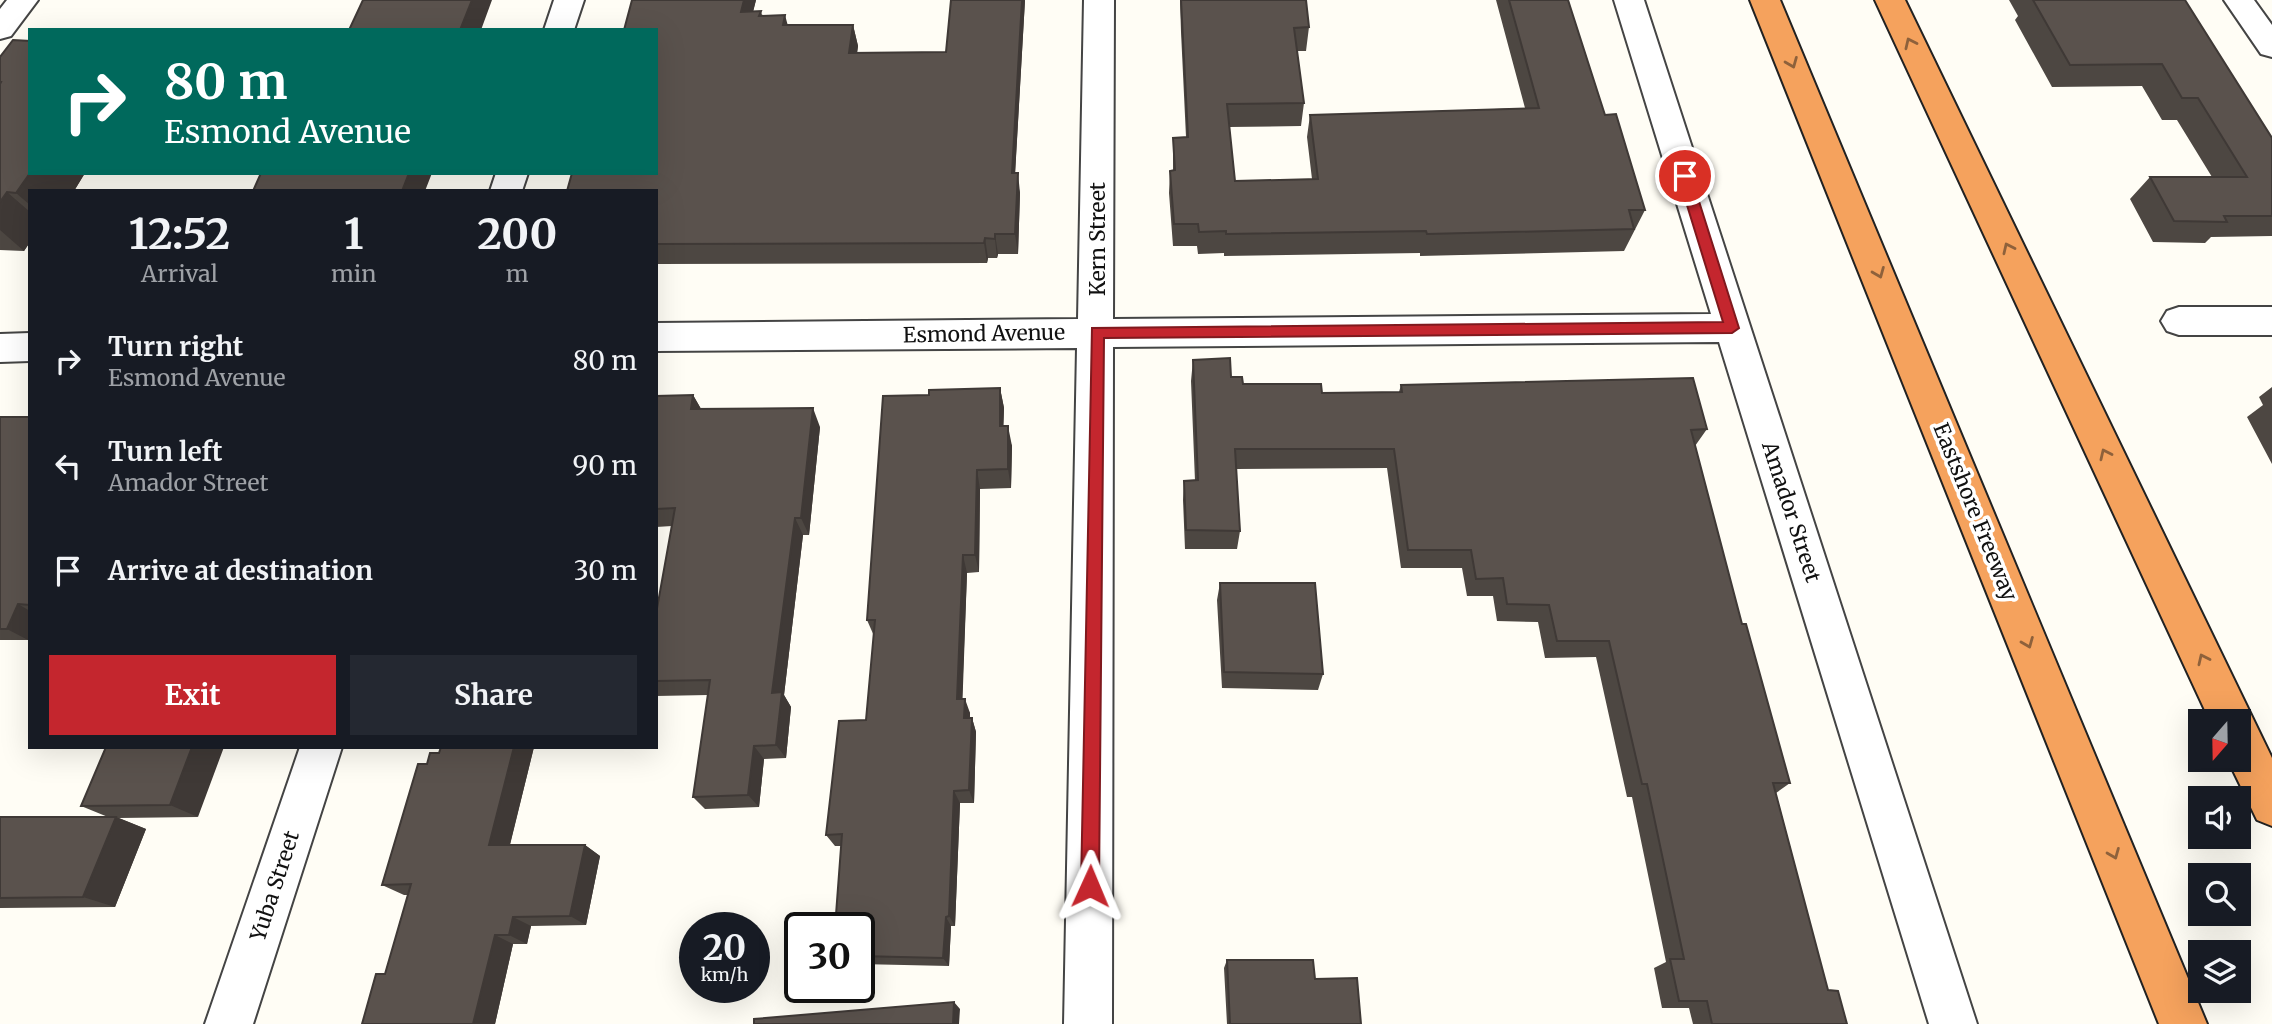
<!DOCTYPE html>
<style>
:root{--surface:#171b24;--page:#242831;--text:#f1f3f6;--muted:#9ea1a6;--accent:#c4262e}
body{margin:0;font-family:Merriweather,serif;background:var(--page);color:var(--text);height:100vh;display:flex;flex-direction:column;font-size:26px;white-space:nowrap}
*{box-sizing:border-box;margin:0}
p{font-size:23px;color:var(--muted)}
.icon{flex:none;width:38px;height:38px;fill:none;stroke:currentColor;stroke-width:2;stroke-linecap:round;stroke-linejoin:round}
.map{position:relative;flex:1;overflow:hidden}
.sheet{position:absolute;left:28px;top:189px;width:630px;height:560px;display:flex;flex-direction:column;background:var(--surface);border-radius:0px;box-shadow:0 7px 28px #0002}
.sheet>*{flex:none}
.hud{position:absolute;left:28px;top:28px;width:630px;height:147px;border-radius:0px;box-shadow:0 7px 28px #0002;background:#00695c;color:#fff;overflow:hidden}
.needle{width:46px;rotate:200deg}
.fabs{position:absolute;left:2188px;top:709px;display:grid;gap:14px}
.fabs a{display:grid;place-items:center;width:63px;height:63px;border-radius:0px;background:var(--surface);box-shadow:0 7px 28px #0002;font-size:35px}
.speed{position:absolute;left:679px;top:912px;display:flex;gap:14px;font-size:35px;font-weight:700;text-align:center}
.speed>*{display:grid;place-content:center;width:91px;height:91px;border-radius:50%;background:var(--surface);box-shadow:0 7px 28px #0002;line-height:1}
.speed small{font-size:18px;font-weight:400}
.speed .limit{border:4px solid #111;border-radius:10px;background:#fff;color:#111}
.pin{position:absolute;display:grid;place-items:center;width:60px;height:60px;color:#fff;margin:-30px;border:4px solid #fff;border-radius:50%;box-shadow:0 2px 7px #0007}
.me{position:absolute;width:77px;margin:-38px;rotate:1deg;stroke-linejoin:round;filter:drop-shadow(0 0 5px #0008)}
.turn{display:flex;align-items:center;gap:24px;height:147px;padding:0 21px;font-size:32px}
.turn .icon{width:91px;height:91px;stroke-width:2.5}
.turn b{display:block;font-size:49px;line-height:60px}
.eta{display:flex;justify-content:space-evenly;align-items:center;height:119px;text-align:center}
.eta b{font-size:42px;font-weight:700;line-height:49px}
.cta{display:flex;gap:14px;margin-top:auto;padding:14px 21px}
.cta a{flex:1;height:80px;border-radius:0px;background:var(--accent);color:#fff;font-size:28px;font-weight:700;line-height:80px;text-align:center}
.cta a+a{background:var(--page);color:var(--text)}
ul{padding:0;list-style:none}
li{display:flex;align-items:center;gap:21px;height:105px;padding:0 21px}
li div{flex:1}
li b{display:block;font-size:26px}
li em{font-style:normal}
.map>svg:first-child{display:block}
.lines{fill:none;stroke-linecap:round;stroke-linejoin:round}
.minor-casing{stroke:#444;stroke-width:4}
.highway-casing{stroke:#222;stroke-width:4}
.minor{fill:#fff;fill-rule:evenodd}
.highway{fill:#f5a25d;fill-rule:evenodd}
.wall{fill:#4d4742}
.shaded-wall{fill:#3f3936}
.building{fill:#5a524d;stroke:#3f3936;stroke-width:2}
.oneway{stroke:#8e613b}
.route{fill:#c4262e;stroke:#7f191e;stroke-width:2}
.labels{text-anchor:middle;stroke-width:7;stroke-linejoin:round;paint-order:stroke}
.street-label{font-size:21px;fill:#111;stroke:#fff}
</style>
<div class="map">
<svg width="2272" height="1024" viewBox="0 0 2272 1024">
<rect width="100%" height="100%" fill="#fffdf5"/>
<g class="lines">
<g class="minor-casing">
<path id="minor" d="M7 0H38L11 36 0 39V9Z
M554 0H584L574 30H544Z
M1084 0H1114L1113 319 1711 314 1614 0H1644L1977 1024H1929L1719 342 1113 347 1112 1024H1064L1077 348 656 351V323L1078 319Z
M2224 0H2254L2272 25V57L2261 54Z
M496 173H528L522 191H490Z
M2179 307H2272V335H2179L2167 331 2161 321 2167 311Z
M30 333V361L0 362V334Z
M300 747H342L253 1024H205Z"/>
</g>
<g class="highway-casing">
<path id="highway" d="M1750 0H1780L2207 1024H2159Z
M1875 0H1905L2272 758V826L2257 820 2228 760H2238V721H2210Z"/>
</g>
<use href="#minor" class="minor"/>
<use href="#highway" class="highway"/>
</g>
<path class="wall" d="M632 0H756L753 11H761L762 15 788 25H853L858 46 857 53 946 52 1025 0 1015 173 1020 193 1018 254H998L997 258H988L987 263 656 264V173Z
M1180 0H1306L1309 27 1306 51H1297L1304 103 1301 126 1229 127 1235 181 1312 179 1307 137 1310 115 1525 108 1496 0H1568L1605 115 1645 210 1624 251 1420 256V253L1224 256V253L1198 254 1197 246H1173L1169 193 1170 171H1173V138L1186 137 1181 32Z
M2009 0H2185L2272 138V236L2211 237 2205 243 2153 242 2130 199 2150 177H2212L2177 120H2162L2142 86 2052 87 2015 20 2018 16Z
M0 57 30 173H85L74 191H30V242L24 251 0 250Z
M1193 360 1231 377 1243 384 1322 393 1399 392 1401 385 1707 429 1695 446 1742 624 1790 783 1776 793 1828 990 1847 1024H1693L1689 1008H1662L1654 968 1666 962 1632 797H1627L1596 657 1545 658 1538 622 1497 621 1493 596H1467L1462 568H1401L1387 468 1236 469 1240 531 1237 549H1185L1183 500 1184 481H1195L1191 381Z
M2272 387V464L2247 417 2263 405 2259 397Z
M1000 388 1004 408 1003 426 1012 446 1011 488 980 489 979 572 967 573 962 699 970 713V718H972L976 732 974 803H960L955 926H951L949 966 859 964V928L841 846H835L826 835 866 720 874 636 867 620 929 395Z
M693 395 701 409 820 427 809 535H803L784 695 791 707 786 758 764 759 759 807 705 809 693 797 708 695 656 696V614L672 526 656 527V396Z
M0 417H30V635L28 640H0Z
M1220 583 1323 674 1318 690 1222 688 1217 600Z
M106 747 198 817 119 818 146 829 115 907 0 908V817H108L81 806Z
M441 747H534L510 845H585L600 856 586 925 531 926 527 944H513L495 1024H362L385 974 408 895H404L382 885 427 764 439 753Z
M1227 960 1315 979 1361 1024H1227L1224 968Z"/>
<path class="shaded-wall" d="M472 0H492L481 30H460Z
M744 0H756L748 33 741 12Z
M1022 0H1025L1014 193 1012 173Z
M785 15 791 37 783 25Z
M853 25 858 46 854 74 849 53Z
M30 173H85L74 191H30V205L16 193Z
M409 173H432L425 191H402Z
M1018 173 1020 193 1018 254 1015 234Z
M7 192 30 212V242L24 251 0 230V202Z
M995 234 998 254 997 258 995 239Z
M985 238 988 258 987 263 984 243Z
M1000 388 1004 408 1003 446 1000 426Z
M693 395 704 414 691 409Z
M813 408 820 427 809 535 801 518Z
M1008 426 1012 446 1011 488 1008 469Z
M977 470 980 489 979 572 975 555Z
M795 518 803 535 784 695 791 707 786 758 776 745 772 693Z
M963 555 967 573 962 714 957 699Z
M18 604 30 611V635L28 640 7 629Z
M965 699 970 713 969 732 964 718Z
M972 718 976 732 974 803 969 790Z
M754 746 764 759 759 807 748 795Z
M192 747H224L198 817 170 805Z
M514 747H534L507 856 489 845Z
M954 791 960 803 955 926 949 916Z
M116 817 146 829 115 907 83 897Z
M585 845 600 856 586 925 570 916Z
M513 917 531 926 527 944 509 935Z
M946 917 951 926 949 966 943 958Z
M495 935 513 944 495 1024H473Z
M954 1002 960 1009 959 1024H953Z"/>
<path class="building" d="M363 0H472L460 30H349Z
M632 0H744L741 12 761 11 759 16 785 15 783 25H853L849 53 946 52 951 0H1022L1012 173H1018L1015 234H995V239L985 238 984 243 656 244V191H567L572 173H656V30H624Z
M1181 0H1306L1309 27 1294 28 1304 103 1227 104 1235 181 1318 179 1310 115 1539 108 1509 0H1568L1605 115 1616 114 1645 210H1629L1634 229 1427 234 1426 231 1226 234V231L1199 232 1198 224H1174L1170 171 1175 170 1173 138 1188 137Z
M2033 0H2185L2272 138V216H2224L2227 222 2174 221 2150 177H2247L2198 98H2182L2162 64 2070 65Z
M13 40 30 41V173L16 193 7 192 0 202V84L1 82H0V57Z
M261 173H409L402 191H253Z
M1230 358 1231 377H1242L1243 384H1321L1322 393 1402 392 1401 385 1693 378 1707 429 1691 430 1742 624H1746L1790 783H1773L1828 990 1838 991 1847 1024H1712L1707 1001H1679L1670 959H1684L1647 784H1642L1609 641H1557L1549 605 1507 604 1503 578 1476 579 1471 550H1408L1394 449H1235L1240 531 1186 530 1184 481 1198 480 1193 360Z
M1000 388V426H1008V469L977 470 975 555H963L957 699H965L964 718H972L969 790 954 791 949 916 946 917 943 958 859 956V928H835L842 834 826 835 839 721 866 720 875 620H867L883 396 929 395V390Z
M693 395 691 409 813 408 801 518H795L772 693 782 692 776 745 754 746 748 795 693 797 710 680 656 681V614L675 508 656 509V396Z
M0 417H30V605L18 604 7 629H0Z
M1220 583H1315L1323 674 1224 672Z
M106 747H192L170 805 81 806Z
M441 747H514L489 845H585L570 916 513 917 509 935H495L473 1024H362L376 974H385L411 884 382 885 418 764H427L430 753H439Z
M0 817H116L83 897 0 898Z
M1227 960H1313L1315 979 1357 978 1361 1024H1230Z
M954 1002 953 1024H754V1019Z"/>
<defs><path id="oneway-chevron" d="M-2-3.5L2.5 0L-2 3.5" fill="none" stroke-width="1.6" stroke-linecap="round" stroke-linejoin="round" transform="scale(1.75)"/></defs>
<g class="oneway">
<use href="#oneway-chevron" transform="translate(1910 43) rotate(-115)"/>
<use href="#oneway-chevron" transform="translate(1792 63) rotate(68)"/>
<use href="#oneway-chevron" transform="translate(2008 248) rotate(-115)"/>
<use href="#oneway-chevron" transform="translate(1879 273) rotate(68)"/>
<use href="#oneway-chevron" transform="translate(2105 454) rotate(-115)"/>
<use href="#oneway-chevron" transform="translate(2028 643) rotate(68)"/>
<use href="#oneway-chevron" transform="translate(2203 659) rotate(-115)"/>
<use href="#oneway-chevron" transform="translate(2114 854) rotate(68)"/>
</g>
<path class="route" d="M1685 171 1691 176 1739 328 1732 333 1104 338 1099 886 1097 892 1090 895 1083 892 1081 886 1092 328 1723 322 1678 176Z"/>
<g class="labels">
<g class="street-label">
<text transform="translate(1098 239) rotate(-90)" y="7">Kern Street</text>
<text transform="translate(984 334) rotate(-1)" y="7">Esmond Avenue</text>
<text transform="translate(1791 512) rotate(72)" y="7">Amador Street</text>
<text transform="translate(1975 512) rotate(68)" y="7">Eastshore Freeway</text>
<text transform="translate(275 886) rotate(-72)" y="7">Yuba Street</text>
</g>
</g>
</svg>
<div class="fabs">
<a><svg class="needle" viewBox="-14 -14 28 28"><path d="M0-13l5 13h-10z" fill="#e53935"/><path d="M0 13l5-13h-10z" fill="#9ea1a6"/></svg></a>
<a><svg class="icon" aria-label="sound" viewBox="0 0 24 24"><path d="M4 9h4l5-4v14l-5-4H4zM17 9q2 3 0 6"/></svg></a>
<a><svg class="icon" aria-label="search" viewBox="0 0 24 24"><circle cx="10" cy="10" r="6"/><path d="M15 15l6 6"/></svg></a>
<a><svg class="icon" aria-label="layers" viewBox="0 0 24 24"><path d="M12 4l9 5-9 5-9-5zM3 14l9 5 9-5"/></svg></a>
</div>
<div class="speed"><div>20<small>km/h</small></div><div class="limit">30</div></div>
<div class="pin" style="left:1685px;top:176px;background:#d93025"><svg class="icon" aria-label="arrive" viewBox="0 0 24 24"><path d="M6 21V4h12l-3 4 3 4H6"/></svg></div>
<svg class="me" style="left:1090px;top:886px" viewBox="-20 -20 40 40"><path d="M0-17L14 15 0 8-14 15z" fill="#c4262e" stroke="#fff" stroke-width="4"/></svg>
<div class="hud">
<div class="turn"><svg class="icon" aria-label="right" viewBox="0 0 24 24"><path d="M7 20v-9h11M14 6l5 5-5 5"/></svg><div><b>80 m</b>Esmond Avenue</div></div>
</div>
<section class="sheet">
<div class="eta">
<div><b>12:52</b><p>Arrival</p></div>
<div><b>1</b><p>min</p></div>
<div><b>200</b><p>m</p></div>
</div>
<ul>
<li><svg class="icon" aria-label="right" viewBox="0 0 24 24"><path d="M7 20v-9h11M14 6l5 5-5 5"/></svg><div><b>Turn right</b><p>Esmond Avenue</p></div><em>80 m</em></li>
<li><svg class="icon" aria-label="left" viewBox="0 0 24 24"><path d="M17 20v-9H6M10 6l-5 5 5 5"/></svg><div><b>Turn left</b><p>Amador Street</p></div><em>90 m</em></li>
<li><svg class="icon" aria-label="arrive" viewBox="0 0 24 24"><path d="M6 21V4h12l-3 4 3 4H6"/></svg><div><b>Arrive at destination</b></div><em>30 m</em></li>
</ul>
<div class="cta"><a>Exit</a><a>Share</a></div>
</section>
</div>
